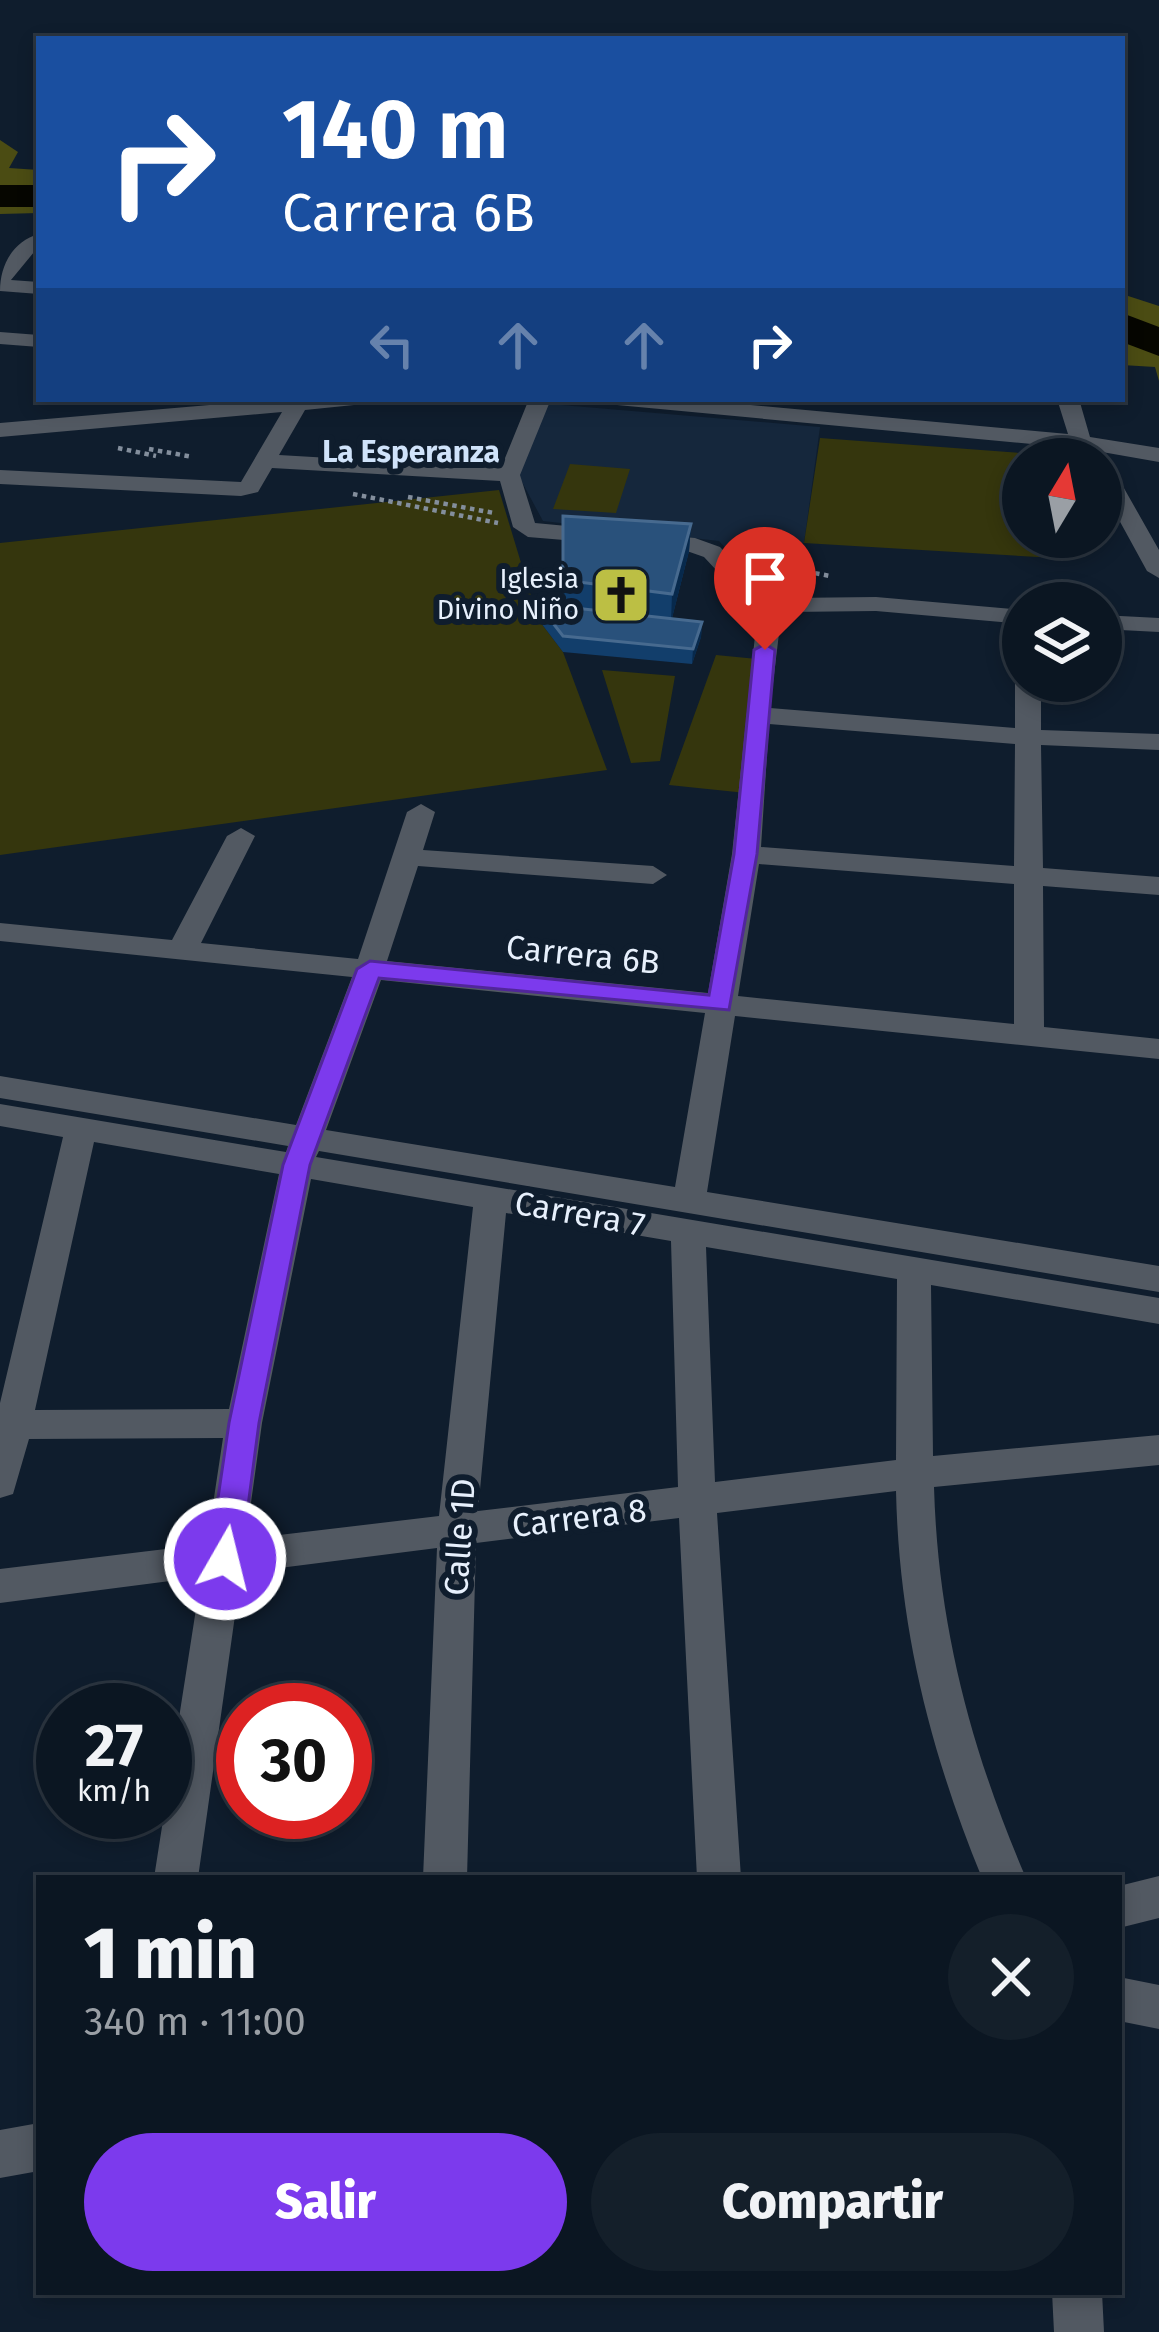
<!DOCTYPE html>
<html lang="es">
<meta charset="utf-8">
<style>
:root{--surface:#0b1622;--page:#141f2a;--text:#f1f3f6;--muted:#9a9fa5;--line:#2b3540;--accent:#7c3aed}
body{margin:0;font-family:"Fira Sans",sans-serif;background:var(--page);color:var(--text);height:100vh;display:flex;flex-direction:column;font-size:45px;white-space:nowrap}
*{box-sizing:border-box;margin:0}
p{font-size:39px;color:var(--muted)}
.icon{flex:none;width:66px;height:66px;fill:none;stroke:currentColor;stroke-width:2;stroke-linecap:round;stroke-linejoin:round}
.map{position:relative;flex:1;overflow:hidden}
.drawer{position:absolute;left:36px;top:1875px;width:1086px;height:420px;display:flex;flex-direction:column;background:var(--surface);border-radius:0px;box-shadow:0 6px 18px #0003,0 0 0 3px var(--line)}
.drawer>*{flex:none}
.top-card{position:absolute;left:36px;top:36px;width:1089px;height:366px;border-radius:0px;box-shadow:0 6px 18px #0003,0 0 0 3px var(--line);background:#1a4fa0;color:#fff;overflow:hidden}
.needle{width:78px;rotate:10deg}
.buttons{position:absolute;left:1002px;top:438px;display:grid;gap:24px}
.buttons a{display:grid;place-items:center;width:120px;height:120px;border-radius:50%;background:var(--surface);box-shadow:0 6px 18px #0003,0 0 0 3px var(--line);font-size:60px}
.speed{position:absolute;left:36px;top:1683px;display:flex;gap:24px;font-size:60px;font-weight:700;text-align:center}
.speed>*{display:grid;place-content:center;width:156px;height:156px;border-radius:50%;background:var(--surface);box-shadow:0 6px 18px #0003,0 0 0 3px var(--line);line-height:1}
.speed small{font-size:30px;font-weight:400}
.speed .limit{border:18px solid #d22;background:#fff;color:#111}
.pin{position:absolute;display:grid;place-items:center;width:102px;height:102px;color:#fff;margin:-123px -51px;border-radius:50% 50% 50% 0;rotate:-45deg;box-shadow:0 0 12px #0007}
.pin .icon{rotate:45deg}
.me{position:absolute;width:132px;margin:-66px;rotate:8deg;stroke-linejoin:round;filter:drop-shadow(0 0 9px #0008)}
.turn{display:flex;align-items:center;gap:42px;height:252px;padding:0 48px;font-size:54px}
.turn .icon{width:156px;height:156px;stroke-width:2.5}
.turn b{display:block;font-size:84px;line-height:102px}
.lanes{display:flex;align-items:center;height:114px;padding:0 48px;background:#0003;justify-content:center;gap:60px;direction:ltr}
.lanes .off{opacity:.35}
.round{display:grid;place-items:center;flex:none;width:126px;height:126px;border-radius:63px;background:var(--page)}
.headline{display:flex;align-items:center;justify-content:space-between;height:204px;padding:0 48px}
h1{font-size:72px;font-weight:800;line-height:90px}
.cta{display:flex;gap:24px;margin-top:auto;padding:24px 48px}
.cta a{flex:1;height:138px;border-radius:72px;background:var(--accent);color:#fff;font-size:48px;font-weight:800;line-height:138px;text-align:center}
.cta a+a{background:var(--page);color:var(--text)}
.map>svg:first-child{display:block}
.built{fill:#15273c}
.green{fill:#35360d}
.forest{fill:#4b4c13}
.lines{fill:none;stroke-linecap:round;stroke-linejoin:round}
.river{fill:#060600;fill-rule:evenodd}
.path{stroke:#838e9c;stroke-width:4.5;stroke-dasharray:4.5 4.5;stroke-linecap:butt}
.minor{fill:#525962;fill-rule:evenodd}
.wall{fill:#123e6b}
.shaded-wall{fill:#07294c}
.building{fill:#29517b;stroke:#476a8f;stroke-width:3}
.route{fill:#7c3aed;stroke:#51269a;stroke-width:3}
.labels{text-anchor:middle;stroke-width:12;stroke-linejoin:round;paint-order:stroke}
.far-poi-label{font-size:27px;fill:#e7f0fc;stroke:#0f1d2d;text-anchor:end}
.far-neighbourhood-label{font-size:30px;font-weight:bold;fill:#d0e3fa;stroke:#0f1d2d}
.street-label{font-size:33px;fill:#e7f0fc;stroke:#0f1d2d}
</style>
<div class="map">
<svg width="1159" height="2332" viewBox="0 0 1159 2332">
<rect width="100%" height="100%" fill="#0f1d2d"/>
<path class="built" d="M538 403 820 427 804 543 770 541 762 588 719 541 543 521 515 469Z"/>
<path class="green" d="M820 438 1034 454 1035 459H1023V537H1050L1055 558 804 543Z
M570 464 630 469 616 513 553 509Z
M499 490 538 619 563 652 607 770 0 855V543Z
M716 655 757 659 746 793 669 785Z
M602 670 675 676 660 761 631 763Z"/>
<path class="forest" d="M0 140 18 152 9 168 39 170V213L0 214Z
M1122 294 1159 306V381L1155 367 1122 365Z"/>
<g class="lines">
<path class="river" d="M0 185H39V207H0Z
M1122 313 1159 327V356L1122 342Z"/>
<path class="path" d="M118 448 156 456
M149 449 193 457
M353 494 498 523
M408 497 494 513
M762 563 830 576"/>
<path class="minor" d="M39 234V246L11 280 39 282V294L0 291C0 265 13 241 39 234Z
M0 332 39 335V347L0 344Z
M280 399H365L354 405 305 410 279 455 501 468 529 399H551L520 475 535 523 695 538 720 547 766 596 754 603 745 601 704 557 684 550 528 537 513 527 500 481 272 468 258 492 241 496 0 484V470L241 482 282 412 0 437V423Z
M606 399H686L1068 434 1057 399H1079L1090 437 1159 448V462L1102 452V461L1112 467 1159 550V578L1147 571 1101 487V459H1085L1074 448 617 405Z
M876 597 1023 610V624L876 611 788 612 776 605 788 598Z
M769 610 781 617 770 708 1015 728V681L1023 675V681H1041V730L1159 734V750L1041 745 1043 868 1159 877V895L1043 886 1044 1027 1159 1039V1059L735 1016 707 1192 1159 1266V1292L319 1151 316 1157 1159 1298V1324L931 1285 933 1456 1159 1435V1465L934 1487C938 1626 971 1750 1026 1878H982C930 1751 899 1628 896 1491L717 1513 741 1878H697L679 1518 476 1543 467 1878H423L437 1548 241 1573 198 1878H154L201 1577 0 1603V1569L207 1544 223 1438 29 1439 13 1494 0 1498V1403L63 1137 0 1126V1104L286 1152 288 1146 0 1098V1076L296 1125 352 977 0 941V923L172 940 227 836 241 828 255 836 201 943 358 959 407 812 421 804 435 812 423 850 653 866 667 875 653 884 418 866 387 961 708 993 732 854 757 617ZM769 724 1015 744 1014 866 761 847ZM759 864 1014 884V1024L738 996ZM381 980 705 1013 675 1187 326 1130ZM94 1142 279 1174 229 1409 35 1410ZM311 1179 473 1207 439 1516 246 1539 262 1423ZM506 1213 671 1241 678 1487 478 1511ZM706 1247 897 1279 896 1460 715 1482Z
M1101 615 1159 618V632L1101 629Z
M1159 1876V1918L1119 1928V1886Z
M1119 1977 1159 1985V2029L1119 2021Z
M39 2123V2171L0 2178V2130Z
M1052 2292H1102L1104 2332H1054Z"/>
</g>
<path class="wall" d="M563 516 691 524 689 551 672 618 702 622 701 637 692 664 563 652 538 619V604L563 607Z"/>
<path class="shaded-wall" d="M691 524 689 551 671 622 672 594Z
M702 622 701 637 692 664 693 649Z"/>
<path class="building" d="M563 516 691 524 672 594 563 580Z
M538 604 702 622 693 649 563 636Z"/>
<path class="route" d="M765 644 775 650 757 854 729 1010 379 978 310 1165 259 1423 241 1559 236 1568 225 1572 214 1568 209 1559 229 1423 283 1165 357 969 370 961 709 995 734 854 754 650Z"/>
<defs>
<g id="church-square" transform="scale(3)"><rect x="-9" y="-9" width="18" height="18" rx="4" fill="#bcbf44" stroke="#0f1d2d"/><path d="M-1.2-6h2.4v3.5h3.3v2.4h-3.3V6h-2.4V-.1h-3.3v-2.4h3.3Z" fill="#111"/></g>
</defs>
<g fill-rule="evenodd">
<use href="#church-square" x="621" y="595"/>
</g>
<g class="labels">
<g class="far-poi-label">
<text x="579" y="588">Iglesia<tspan x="579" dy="31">Divino Niño</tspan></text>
</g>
<g class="far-neighbourhood-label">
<text x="411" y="462">La Esperanza</text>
</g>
<g class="street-label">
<text transform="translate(583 954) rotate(6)" y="12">Carrera 6B</text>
<text transform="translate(580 1213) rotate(10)" y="12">Carrera 7</text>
<text transform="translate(579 1517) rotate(-7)" y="12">Carrera 8</text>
<text transform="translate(459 1537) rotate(-86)" y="12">Calle 1D</text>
</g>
</g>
</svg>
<div class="buttons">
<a><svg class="needle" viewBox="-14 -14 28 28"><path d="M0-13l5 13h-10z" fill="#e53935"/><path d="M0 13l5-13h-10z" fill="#9a9fa5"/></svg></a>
<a><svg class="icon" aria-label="layers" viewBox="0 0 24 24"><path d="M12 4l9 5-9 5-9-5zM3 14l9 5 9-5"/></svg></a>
</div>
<div class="speed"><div>27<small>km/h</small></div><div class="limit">30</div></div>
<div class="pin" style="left:765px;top:650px;background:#d93025"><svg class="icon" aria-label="arrive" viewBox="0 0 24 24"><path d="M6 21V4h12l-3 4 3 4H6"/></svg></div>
<svg class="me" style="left:225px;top:1559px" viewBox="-20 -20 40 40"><circle r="17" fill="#7c3aed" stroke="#fff" stroke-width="3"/><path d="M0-11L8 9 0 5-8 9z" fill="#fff"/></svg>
<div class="top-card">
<div class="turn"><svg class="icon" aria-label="right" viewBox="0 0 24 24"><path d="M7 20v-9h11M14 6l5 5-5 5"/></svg><div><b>140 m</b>Carrera 6B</div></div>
<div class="lanes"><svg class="icon off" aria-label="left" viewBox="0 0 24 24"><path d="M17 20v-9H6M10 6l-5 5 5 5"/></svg><svg class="icon off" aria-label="ahead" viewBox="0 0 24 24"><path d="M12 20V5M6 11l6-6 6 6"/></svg><svg class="icon off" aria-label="ahead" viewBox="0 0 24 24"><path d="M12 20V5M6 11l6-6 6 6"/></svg><svg class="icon" aria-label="right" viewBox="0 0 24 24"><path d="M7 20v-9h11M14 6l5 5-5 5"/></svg></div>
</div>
<section class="drawer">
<div class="headline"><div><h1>1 min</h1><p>340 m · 11:00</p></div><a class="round"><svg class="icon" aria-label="close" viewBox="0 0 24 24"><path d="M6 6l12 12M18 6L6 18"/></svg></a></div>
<div class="cta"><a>Salir</a><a>Compartir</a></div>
</section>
</div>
